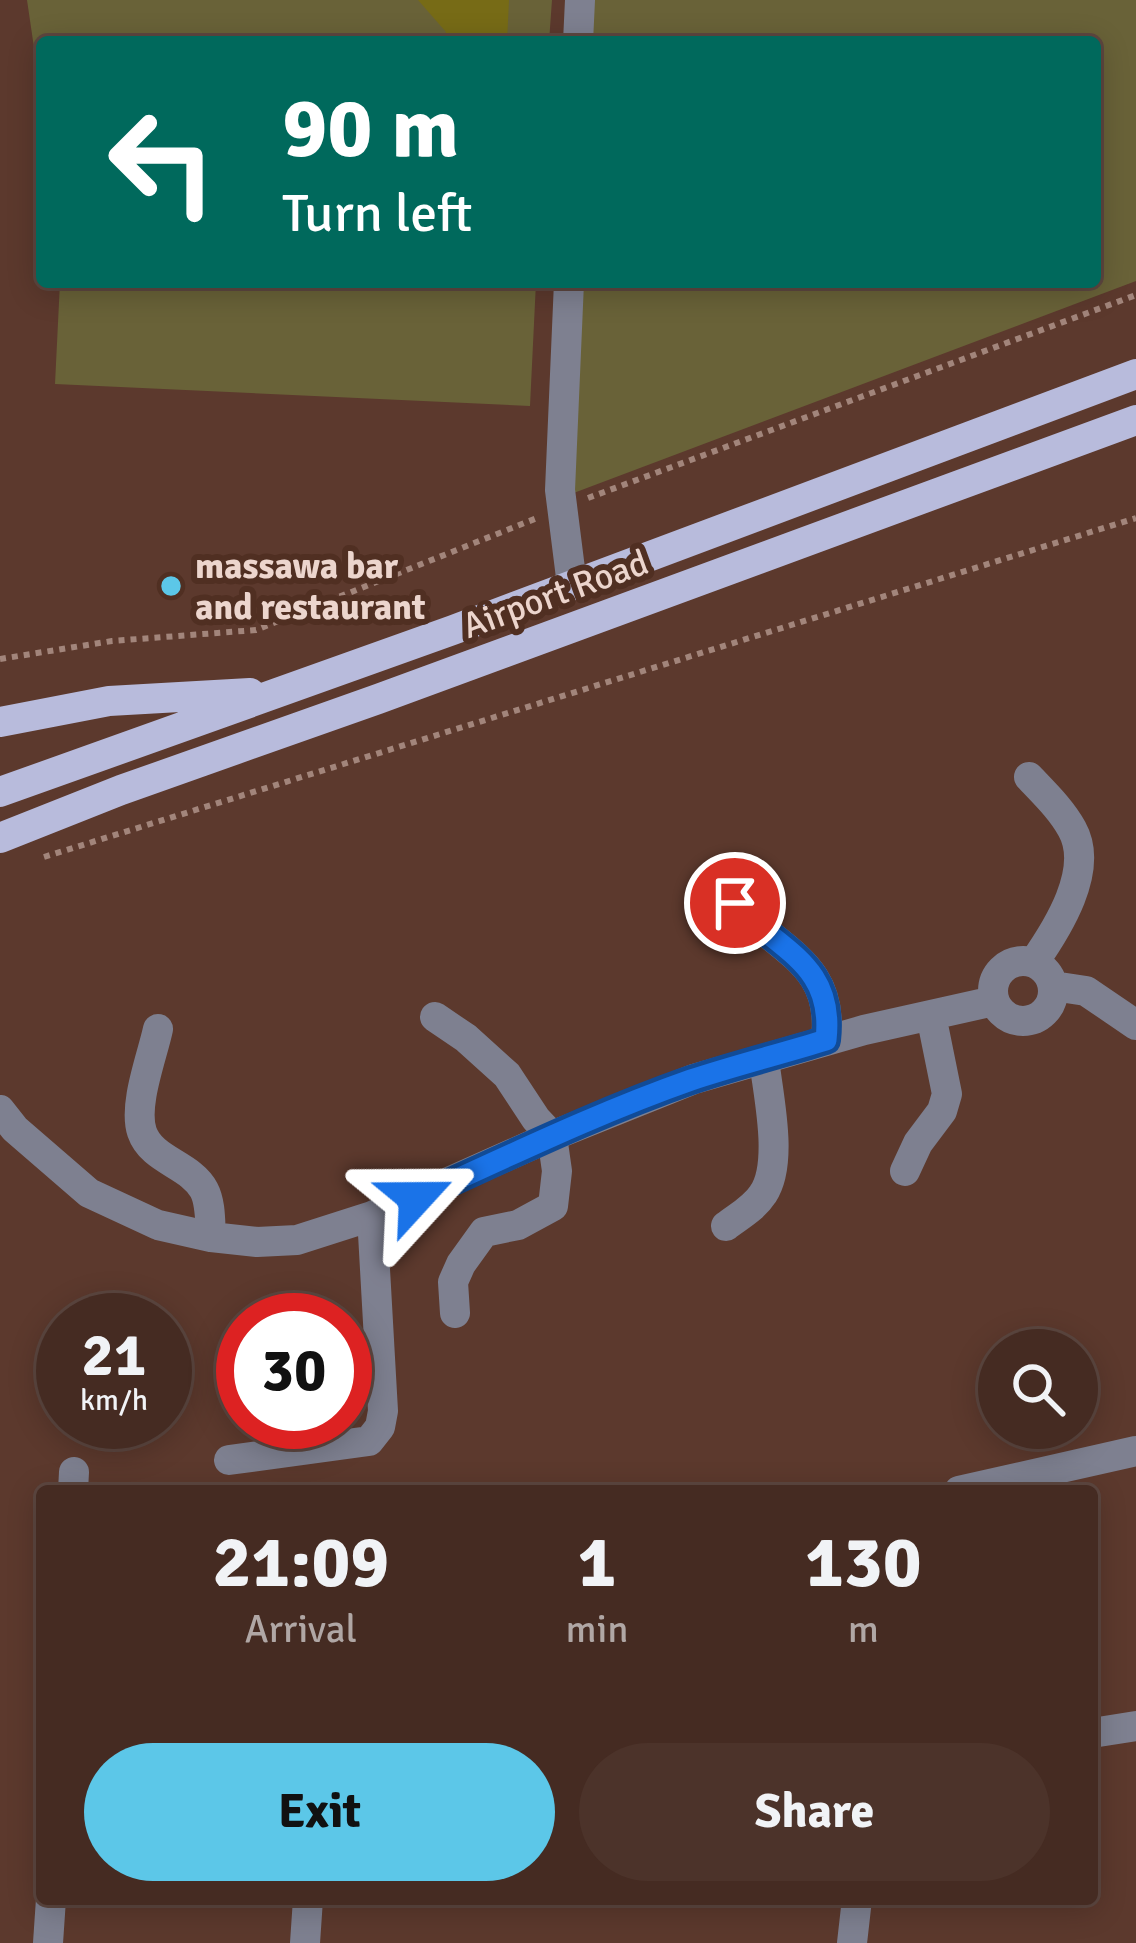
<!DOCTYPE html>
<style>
:root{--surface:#452b22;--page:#4c332a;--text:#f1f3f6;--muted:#b0a7a5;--line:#5d4740;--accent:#5cc7e8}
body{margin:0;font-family:Signika,sans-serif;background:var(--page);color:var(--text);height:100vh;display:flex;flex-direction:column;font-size:45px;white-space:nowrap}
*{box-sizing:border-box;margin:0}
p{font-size:39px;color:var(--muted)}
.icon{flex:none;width:66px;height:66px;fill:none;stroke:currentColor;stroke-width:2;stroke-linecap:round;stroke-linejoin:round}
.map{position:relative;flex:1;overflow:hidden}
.details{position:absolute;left:36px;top:1485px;width:1062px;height:420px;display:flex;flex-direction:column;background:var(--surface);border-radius:12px;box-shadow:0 6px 30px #0003,0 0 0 3px var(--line)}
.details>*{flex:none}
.hud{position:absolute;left:36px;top:36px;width:1065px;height:252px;border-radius:12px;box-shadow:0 6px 30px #0003,0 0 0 3px var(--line);background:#00695c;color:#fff;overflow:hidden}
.fabs{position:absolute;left:978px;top:1329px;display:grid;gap:24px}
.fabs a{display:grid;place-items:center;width:120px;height:120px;border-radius:50%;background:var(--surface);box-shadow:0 6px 30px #0003,0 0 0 3px var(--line);font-size:60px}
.speed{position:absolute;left:36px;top:1293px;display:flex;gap:24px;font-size:60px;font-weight:700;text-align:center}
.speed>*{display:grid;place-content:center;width:156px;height:156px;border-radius:50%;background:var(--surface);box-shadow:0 6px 30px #0003,0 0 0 3px var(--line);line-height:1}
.speed small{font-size:30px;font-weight:400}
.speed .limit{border:18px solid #d22;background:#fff;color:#111}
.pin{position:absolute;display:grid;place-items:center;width:102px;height:102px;color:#fff;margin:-51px;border:6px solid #fff;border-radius:50%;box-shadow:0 3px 12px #0007}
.me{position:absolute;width:132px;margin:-66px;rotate:66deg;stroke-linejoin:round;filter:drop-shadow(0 0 9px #0008)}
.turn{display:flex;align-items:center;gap:42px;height:252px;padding:0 48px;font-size:54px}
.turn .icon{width:156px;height:156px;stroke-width:2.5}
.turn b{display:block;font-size:84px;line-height:102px}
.eta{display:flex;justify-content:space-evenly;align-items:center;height:204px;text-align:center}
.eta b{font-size:72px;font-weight:800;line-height:84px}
.cta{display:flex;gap:24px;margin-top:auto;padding:24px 48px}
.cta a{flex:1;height:138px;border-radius:72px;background:var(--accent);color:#111;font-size:48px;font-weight:800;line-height:138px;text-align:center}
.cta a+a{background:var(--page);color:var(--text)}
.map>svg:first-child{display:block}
.green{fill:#696238}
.forest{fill:#776b16}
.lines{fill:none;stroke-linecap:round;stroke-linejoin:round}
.path{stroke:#a2857b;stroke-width:6;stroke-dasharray:6 6;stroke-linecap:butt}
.minor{stroke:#7e8090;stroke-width:30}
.major{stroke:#b8bbdc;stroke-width:30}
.route-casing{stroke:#114b97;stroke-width:30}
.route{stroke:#1a73e8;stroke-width:21}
.poi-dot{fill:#5cc7e8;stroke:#502f22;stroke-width:4.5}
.labels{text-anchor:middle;stroke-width:12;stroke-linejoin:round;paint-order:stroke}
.poi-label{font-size:36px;font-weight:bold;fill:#ecd5cd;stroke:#502f22;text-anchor:start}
.street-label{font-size:36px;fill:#ecd5cd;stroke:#502f22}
</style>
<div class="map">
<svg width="1136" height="1943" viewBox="0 0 1136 1943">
<rect width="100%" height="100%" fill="#5c392d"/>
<path class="green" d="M27 0H552L549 42H42V102Z
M592 0H1136V281L571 494 579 282H1095V42H590Z
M60 282H536L530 406 55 384Z"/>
<path class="forest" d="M418 0H509L507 42H440L446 32Z"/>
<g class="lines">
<path class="path" d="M588 498 1136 295
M0 659 112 641 256 630 537 518
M44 857 1136 518"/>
<path class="minor" d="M578 42 580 0
M569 282 560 490 572 585
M1029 777C1044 793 1061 809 1072 829 1095 870 1057 929 1034 962
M735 903C777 951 835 962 826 1040
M993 991a30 30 0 1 1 60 0a30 30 0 1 1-60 0Z
M1053 986 1086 991 1136 1025
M435 1017 466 1038 507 1075 536 1119 552 1136 557 1171 553 1206 518 1225 484 1232 461 1264 453 1282 455 1313
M158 1029C152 1057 133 1105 142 1132 152 1161 190 1164 204 1190 211 1203 210 1223 211 1237
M0 1110 15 1129 89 1193 158 1225 211 1237 257 1242 297 1240 372 1216 552 1136 694 1079 864 1030 994 1001
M905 1171 918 1143 942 1111 947 1094 931 1015
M726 1226C739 1216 754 1208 763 1194 784 1163 768 1095 764 1059
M229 1460 369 1441 380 1427 383 1411 372 1216
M73 1491 74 1472
M959 1491 1136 1451
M1092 1733 1136 1726
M48 1943 51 1899
M305 1943 308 1899
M852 1943 857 1899"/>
<path class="major" d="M0 722 109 701 250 693
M0 792 453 630 1136 374
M0 838 121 790 378 699 1136 420"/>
</g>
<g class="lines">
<g class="route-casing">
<path id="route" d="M416 1198C507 1157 597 1113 691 1080 736 1065 781 1054 826 1040 835 962 776 950 735 903"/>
</g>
<use href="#route" class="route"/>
</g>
<circle class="poi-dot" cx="171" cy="586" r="12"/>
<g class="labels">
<g class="poi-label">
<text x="195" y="578">massawa bar<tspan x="195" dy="41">and restaurant</tspan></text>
</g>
<g class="street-label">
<text transform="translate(555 593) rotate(-20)" y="13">Airport Road</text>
</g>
</g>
</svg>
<div class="fabs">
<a><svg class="icon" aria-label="search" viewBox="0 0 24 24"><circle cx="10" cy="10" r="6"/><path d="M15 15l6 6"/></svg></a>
</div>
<div class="speed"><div>21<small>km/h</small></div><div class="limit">30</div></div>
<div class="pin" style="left:735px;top:903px;background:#d93025"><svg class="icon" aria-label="arrive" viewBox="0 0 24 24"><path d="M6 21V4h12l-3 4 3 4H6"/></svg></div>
<svg class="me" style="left:416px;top:1198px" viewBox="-20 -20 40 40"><path d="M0-17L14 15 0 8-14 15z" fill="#1a73e8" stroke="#fff" stroke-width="4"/></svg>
<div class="hud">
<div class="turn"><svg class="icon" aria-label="left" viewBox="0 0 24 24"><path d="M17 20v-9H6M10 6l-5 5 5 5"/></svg><div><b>90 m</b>Turn left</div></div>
</div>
<section class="details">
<div class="eta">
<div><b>21:09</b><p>Arrival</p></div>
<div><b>1</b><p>min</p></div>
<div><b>130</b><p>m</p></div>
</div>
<div class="cta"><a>Exit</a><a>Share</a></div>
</section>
</div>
